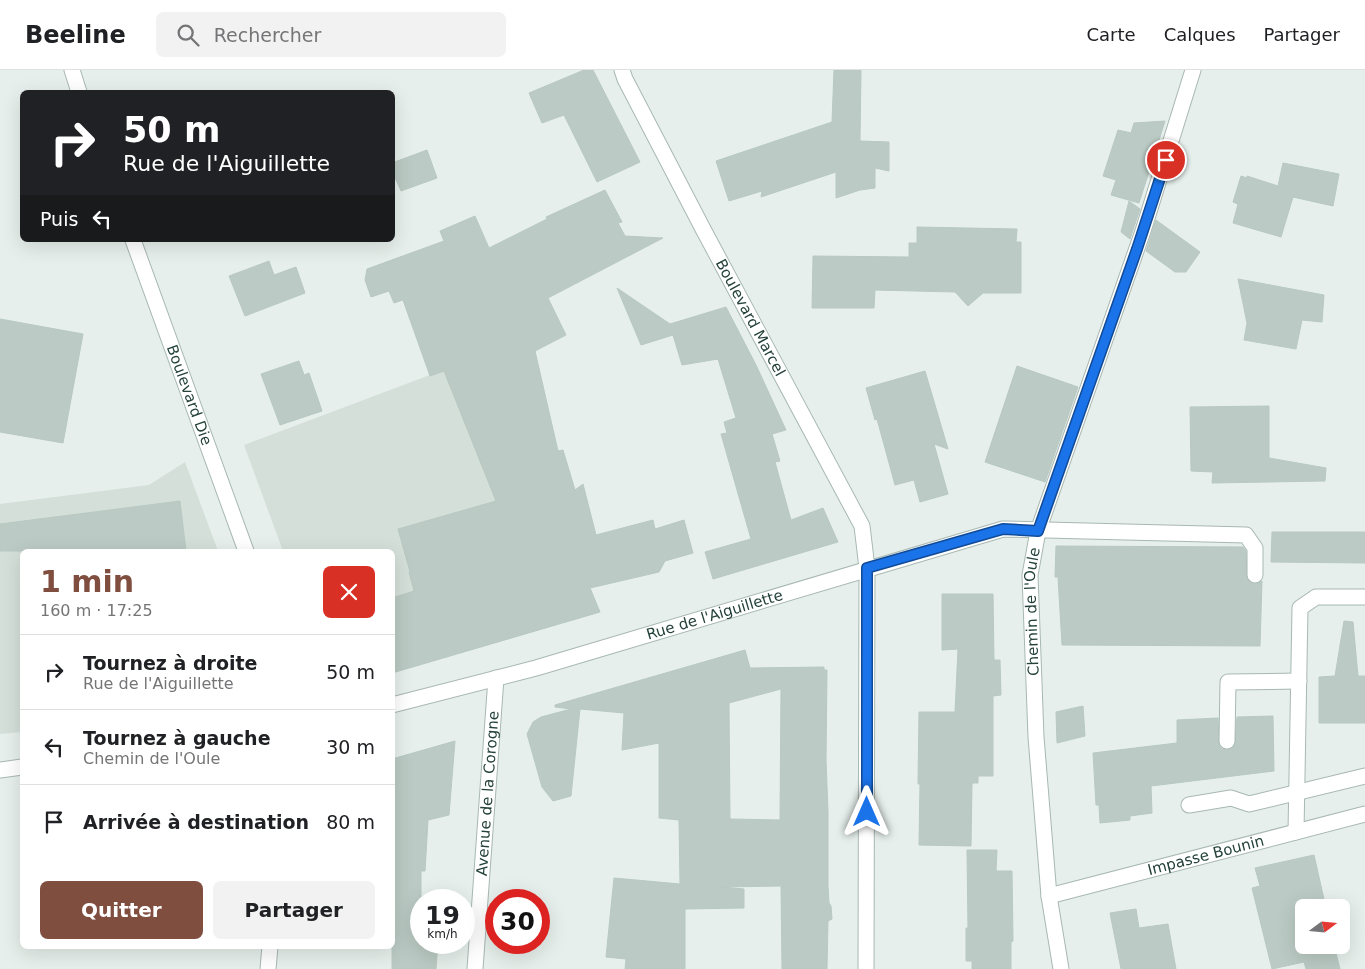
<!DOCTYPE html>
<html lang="fr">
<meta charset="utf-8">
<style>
:root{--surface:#fff;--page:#f2f2f2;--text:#202124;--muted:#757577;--line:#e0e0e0;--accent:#7f4e3f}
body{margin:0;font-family:"DejaVu Sans",sans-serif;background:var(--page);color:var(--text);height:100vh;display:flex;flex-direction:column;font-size:19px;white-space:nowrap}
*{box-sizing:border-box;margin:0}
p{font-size:16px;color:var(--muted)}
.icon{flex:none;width:28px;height:28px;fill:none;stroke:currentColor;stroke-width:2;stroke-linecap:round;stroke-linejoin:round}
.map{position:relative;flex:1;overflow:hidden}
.side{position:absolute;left:20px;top:479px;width:375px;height:400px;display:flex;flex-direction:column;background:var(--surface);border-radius:8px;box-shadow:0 5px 20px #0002}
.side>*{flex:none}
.top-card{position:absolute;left:20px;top:20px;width:375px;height:152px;border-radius:8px;box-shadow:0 5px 20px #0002;background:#202124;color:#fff;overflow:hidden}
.needle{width:32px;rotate:74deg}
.tools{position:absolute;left:1295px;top:829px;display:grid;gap:10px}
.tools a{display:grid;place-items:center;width:55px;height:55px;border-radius:8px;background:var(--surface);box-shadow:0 5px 20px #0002;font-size:25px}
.speed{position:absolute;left:410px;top:819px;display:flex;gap:10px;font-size:25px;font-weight:700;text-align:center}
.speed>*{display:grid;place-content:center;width:65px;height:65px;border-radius:50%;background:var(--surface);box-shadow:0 5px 20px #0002;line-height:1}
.speed small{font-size:12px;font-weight:400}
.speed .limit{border:8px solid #d22;background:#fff;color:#111}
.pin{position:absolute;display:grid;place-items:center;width:42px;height:42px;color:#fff;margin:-21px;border:2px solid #fff;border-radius:50%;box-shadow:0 1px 5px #0007}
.me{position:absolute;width:55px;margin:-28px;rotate:0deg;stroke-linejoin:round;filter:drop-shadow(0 0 4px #0008)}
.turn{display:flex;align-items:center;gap:18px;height:105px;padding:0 20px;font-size:22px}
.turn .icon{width:65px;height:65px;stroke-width:2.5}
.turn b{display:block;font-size:35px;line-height:42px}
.then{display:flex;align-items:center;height:48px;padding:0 20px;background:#0003;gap:10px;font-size:19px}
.round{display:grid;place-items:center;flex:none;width:52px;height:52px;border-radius:8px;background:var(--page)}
.headline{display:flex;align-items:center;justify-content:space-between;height:85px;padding:0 20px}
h1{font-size:30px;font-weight:700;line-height:38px;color:var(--accent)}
.cta{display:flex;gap:10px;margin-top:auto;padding:10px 20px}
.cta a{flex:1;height:58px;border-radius:8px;background:var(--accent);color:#fff;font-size:20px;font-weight:700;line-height:58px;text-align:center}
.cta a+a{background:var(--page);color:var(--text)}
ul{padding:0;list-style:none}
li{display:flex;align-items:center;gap:15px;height:75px;padding:0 20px;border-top:1px solid var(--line)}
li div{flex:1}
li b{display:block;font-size:19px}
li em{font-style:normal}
header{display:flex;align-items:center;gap:30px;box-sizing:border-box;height:70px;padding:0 25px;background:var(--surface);border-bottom:1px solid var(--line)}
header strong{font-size:24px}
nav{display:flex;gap:28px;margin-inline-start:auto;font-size:18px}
.search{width:350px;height:45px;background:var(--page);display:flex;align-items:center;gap:12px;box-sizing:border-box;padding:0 18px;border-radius:8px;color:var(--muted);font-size:19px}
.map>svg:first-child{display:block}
.built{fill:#d4dfda}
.building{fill:#bbcac4;stroke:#b8c9c2;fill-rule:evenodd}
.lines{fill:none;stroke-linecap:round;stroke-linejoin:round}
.minor-casing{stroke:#a8b8b2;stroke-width:17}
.minor{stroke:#fff;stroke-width:15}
.route-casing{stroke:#114b97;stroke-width:12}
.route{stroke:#1a73e8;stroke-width:9}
.labels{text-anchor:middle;stroke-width:4.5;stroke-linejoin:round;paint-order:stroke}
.street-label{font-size:15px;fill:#24423a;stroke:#f7fbf9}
</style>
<header>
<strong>Beeline</strong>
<div class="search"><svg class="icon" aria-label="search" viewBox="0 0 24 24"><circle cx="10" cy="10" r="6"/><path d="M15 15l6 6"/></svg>Rechercher</div>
<nav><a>Carte</a><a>Calques</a><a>Partager</a></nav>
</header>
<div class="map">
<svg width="1365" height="899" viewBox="0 0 1365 899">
<rect width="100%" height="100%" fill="#e6efeb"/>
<path class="built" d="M491 282 600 542 393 603 392 481H283L244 375Z
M185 392 218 481H22V662L0 664V434L149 415Z"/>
<path class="building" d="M584 0H593L640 92 597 112 564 45 542 53 529 23Z
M834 0H861L860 71 889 72V101L875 98V118L860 120 836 128V102L761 127 762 121 729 131 716 91 832 52Z
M1165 51 1139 133 1111 125 1116 110 1103 106 1118 60 1131 63 1134 53Z
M427 80 437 108 401 121 392 101V93Z
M1283 93 1339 104 1333 136 1293 127 1281 167 1233 153 1238 134 1233 132 1241 106 1247 108V106L1278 116Z
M605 120 622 152 618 153 625 166 663 168 548 228 566 265 535 281 558 381 563 380 575 420 583 414 596 465 653 450 655 459 684 450 693 483 665 491 659 502 590 518 600 542 392 603V528L414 521 409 502H410L398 459 496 431 444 301 430 306 403 230 394 233 389 221 371 227 365 210 367 199 444 171 440 161 475 146 489 178 547 149 546 147Z
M1129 131 1140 139 1130 169 1121 162Z
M1156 150 1200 182 1186 202H1175L1146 181Z
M917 157 1017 159 1016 172H1021V223H983L968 236 955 222 875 220 874 238H812L813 186 909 187V173H917Z
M269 191 274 205 296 197 305 223 245 246 229 206Z
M1238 209 1324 225 1322 252 1302 250 1296 279 1244 270 1247 253Z
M617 218 670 254 726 237 756 295 786 360 772 364 780 391 775 392 791 450 823 438 838 472 713 509 705 482 751 469 721 364 727 363 724 352 736 348 718 289 682 295 673 265 641 275Z
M0 249 83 264 63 373 0 362Z
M299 291 304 305 309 303 322 341 280 355 261 304Z
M1017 296 1078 317 1045 412 985 392Z
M925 301 948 379 934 374 948 424 920 432 914 410 895 415 877 349 875 350 866 318Z
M1269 336V388L1326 398 1325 411 1212 413 1213 402 1191 401 1190 337Z
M180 431 186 481H0V454Z
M1272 462H1365V493L1271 492Z
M1056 476 1243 477 1246 481 1247 509 1255 514 1262 511 1260 576 1062 575 1058 507H1055Z
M942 524H993L994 590H1000L1001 625 993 626V706H978V713H972L971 776 919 775 920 714H918L919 642H955L958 579 942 580Z
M1344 551 1353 552 1358 606H1365V653H1319V607L1335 606Z
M745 580 750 598 824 597V600H827L826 690 828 741V816L829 833 831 836 832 849 828 851 827 899H782L781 816 722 817 744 819V838L685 839V899H625L626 889 606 887 614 808 680 814 679 750 659 748V673L622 680 624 643 580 639 571 726 553 731 542 717 527 664 533 652 541 647 571 639 555 637V635ZM781 619 780 750 730 749 729 633Z
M1083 636 1085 666 1057 673 1056 642Z
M1273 646 1274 701 1151 716 1152 743 1130 746V750L1100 753 1099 735H1096L1093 683 1177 673V650L1218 648 1219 675 1222 679 1227 680 1235 675 1237 647Z
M455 671 449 745 428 750 425 801H421V872H438L436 899H392V689Z
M967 780H997L996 801H1012L1013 871 1011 872V899H972V891H966V858H968Z
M1314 785 1326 838H1304V875H1334L1340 899H1306L1304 892 1272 899 1252 818 1260 816 1255 798Z
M1136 839 1139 858 1168 854 1176 899H1121L1110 843Z"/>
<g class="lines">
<g class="minor-casing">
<g id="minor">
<path d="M72 0 79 22"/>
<path id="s1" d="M622 0 625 9 703 159 862 456 867 498 866 899"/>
<path id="s2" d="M133 170 246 481"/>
<path id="s3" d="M392 635 536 598 1003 459 1246 465 1255 478V505"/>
<path d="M1227 671 1228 612 1299 611"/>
<path d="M0 700 22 697"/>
<path d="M1189 735 1231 728 1249 734 1365 706"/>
<path d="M1296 762 1300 538 1316 527H1365"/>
<path id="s4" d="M1049 826 1365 744"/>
<path d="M268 899 270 876"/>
<path id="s5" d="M475 899 496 608"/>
<path id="s6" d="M1061 899 1049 826 1036 667 1030 505 1038 461 1143 161 1193 0"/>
</g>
</g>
<use href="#minor" class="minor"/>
</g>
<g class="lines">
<g class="route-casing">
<path id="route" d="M867 742V498L1003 459 1038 461 1137 179 1166 90"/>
</g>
<use href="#route" class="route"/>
</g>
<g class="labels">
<g class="street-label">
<text dy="5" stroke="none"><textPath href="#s1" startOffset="279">Boulevard Marcel</textPath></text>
<text dy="5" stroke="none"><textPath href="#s2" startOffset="165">Boulevard Die</textPath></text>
<text dy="5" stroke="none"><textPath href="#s6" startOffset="359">Chemin de l'Oule</textPath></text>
<text dy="5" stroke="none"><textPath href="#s3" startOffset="335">Rue de l'Aiguillette</textPath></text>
<text dy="5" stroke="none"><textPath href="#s5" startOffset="176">Avenue de la Corogne</textPath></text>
<text dy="5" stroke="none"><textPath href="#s4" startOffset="162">Impasse Bounin</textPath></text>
</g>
</g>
</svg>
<div class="tools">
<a><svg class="needle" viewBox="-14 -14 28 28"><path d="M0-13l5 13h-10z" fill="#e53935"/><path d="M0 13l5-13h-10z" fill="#757577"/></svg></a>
</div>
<div class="speed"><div>19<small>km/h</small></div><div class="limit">30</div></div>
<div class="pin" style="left:1166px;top:90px;background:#d93025"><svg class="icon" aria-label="arrive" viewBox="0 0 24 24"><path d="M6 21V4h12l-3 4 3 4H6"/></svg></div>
<svg class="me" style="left:867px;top:742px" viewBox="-20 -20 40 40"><path d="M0-17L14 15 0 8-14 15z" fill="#1a73e8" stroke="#fff" stroke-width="4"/></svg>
<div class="top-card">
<div class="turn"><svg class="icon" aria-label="right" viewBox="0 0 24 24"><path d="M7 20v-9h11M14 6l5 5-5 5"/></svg><div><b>50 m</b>Rue de l'Aiguillette</div></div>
<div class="then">Puis<svg class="icon" aria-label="left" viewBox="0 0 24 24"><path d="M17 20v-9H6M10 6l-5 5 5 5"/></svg></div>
</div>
<section class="side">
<div class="headline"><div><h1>1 min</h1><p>160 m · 17:25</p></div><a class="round" style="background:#d93025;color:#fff"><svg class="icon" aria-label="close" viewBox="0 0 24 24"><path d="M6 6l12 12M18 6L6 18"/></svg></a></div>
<ul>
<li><svg class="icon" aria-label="right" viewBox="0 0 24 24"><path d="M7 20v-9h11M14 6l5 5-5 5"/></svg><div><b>Tournez à droite</b><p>Rue de l'Aiguillette</p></div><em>50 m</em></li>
<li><svg class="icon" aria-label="left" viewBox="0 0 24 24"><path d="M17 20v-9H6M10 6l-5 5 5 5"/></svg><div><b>Tournez à gauche</b><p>Chemin de l'Oule</p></div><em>30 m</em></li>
<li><svg class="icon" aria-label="arrive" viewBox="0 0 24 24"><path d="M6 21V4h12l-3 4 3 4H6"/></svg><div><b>Arrivée à destination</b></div><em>80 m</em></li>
</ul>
<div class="cta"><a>Quitter</a><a>Partager</a></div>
</section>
</div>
